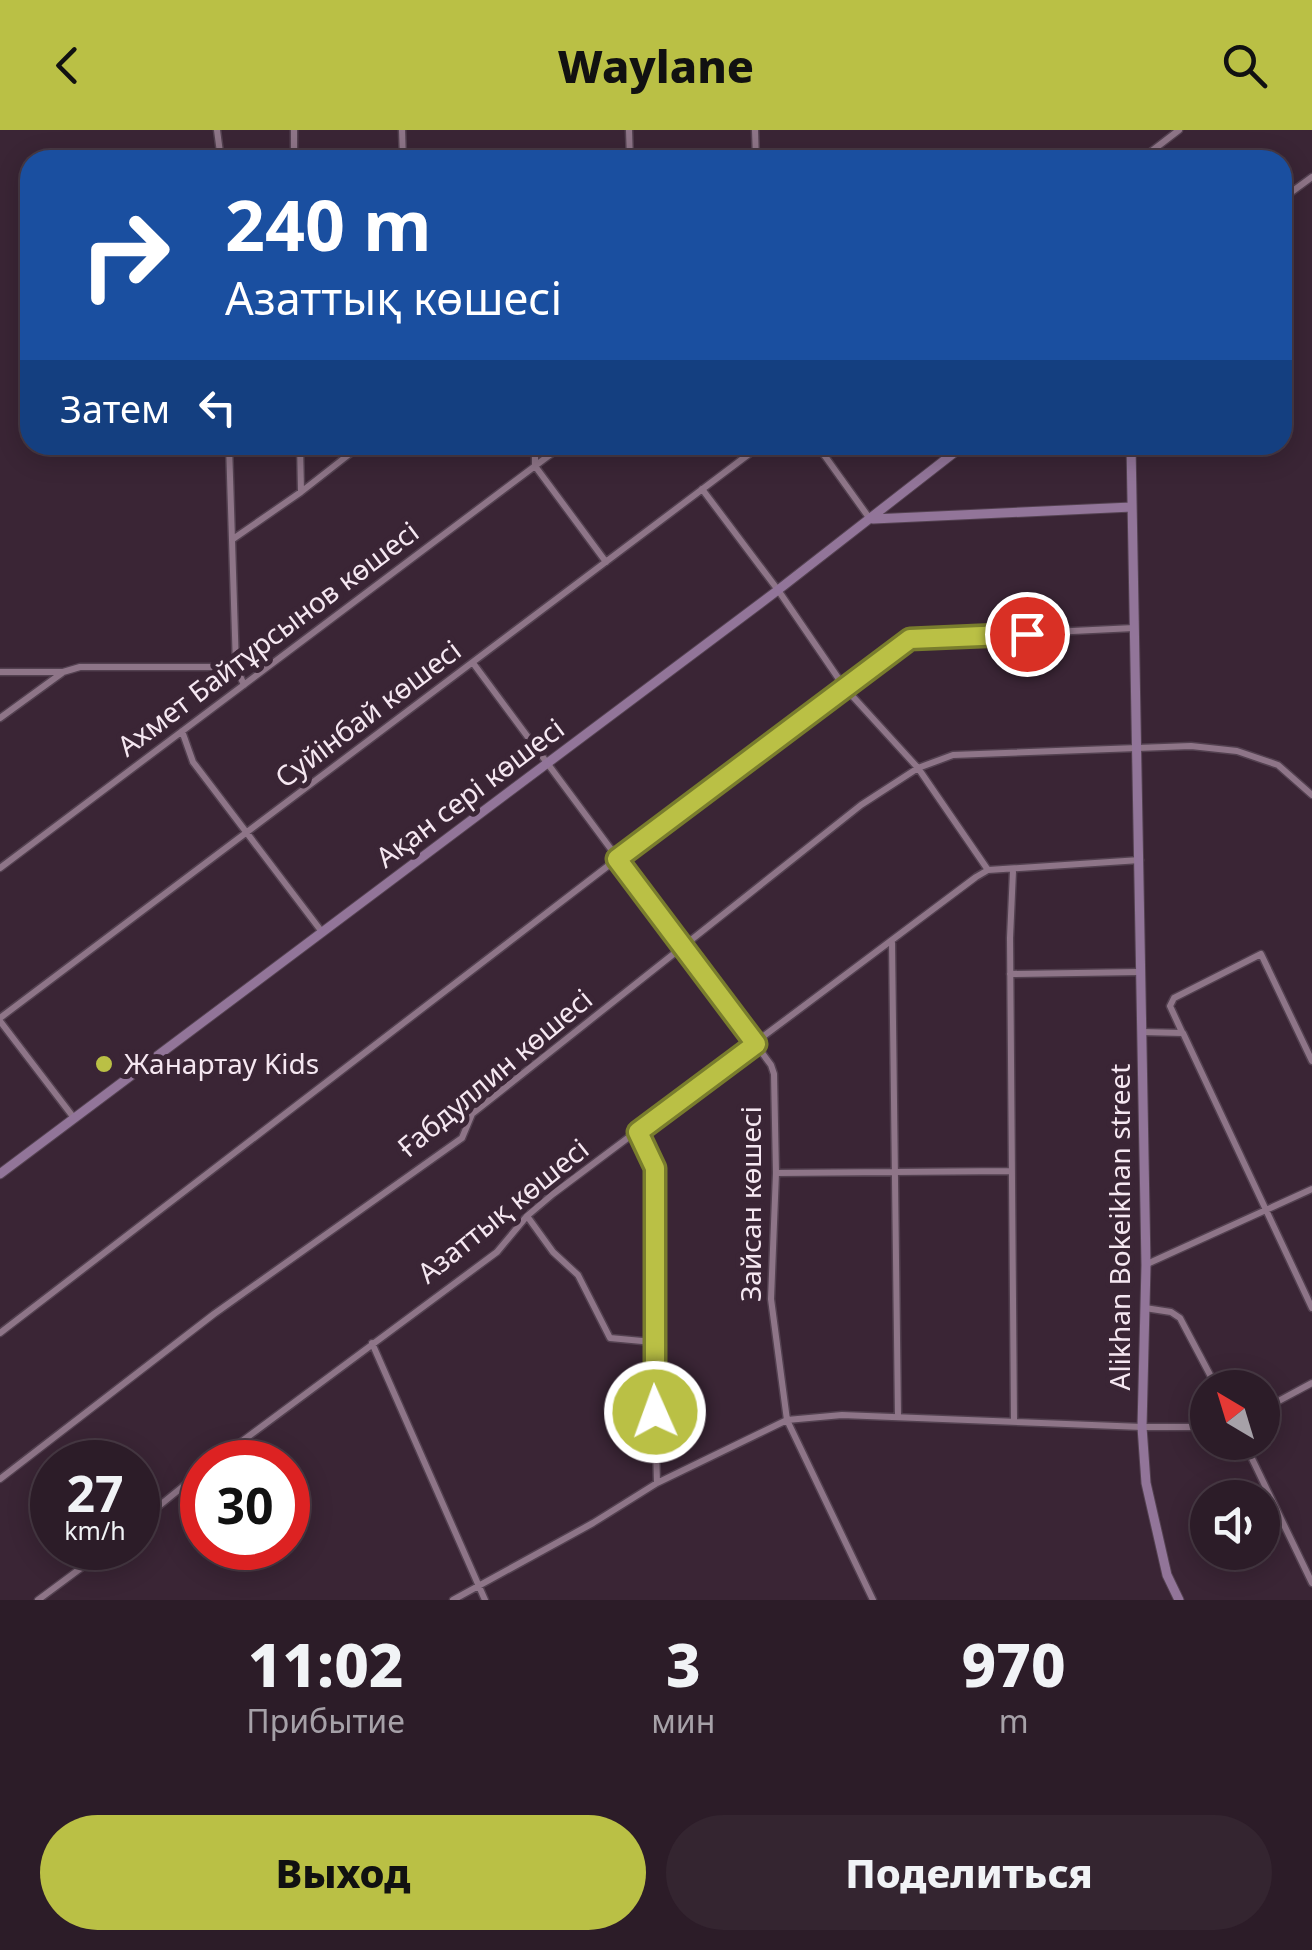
<!DOCTYPE html>
<html lang="ru">
<meta charset="utf-8">
<style>
:root{--surface:#2c1c28;--page:#342530;--text:#f1f3f6;--muted:#a6a1a8;--line:#483a45;--accent:#bac045}
body{margin:0;font-family:"Noto Sans",sans-serif;background:var(--page);color:var(--text);height:100vh;display:flex;flex-direction:column;font-size:38px;white-space:nowrap}
*{box-sizing:border-box;margin:0}
p{font-size:32px;color:var(--muted)}
.icon{flex:none;width:55px;height:55px;fill:none;stroke:currentColor;stroke-width:2;stroke-linecap:round;stroke-linejoin:round}
.map{position:relative;height:1470px;overflow:hidden}
.drawer{display:flex;flex-direction:column;background:var(--surface);flex:1}
.drawer>*{flex:none}
.banner{position:absolute;left:20px;top:20px;width:1272px;height:305px;border-radius:30px;box-shadow:0 5px 25px #0003,0 0 0 2px var(--line);background:#1a4fa0;color:#fff;overflow:hidden}
.needle{width:65px;rotate:322deg}
.buttons{position:absolute;left:1190px;top:1240px;display:grid;gap:20px}
.buttons a{display:grid;place-items:center;width:90px;height:90px;border-radius:50%;background:var(--surface);box-shadow:0 5px 25px #0003,0 0 0 2px var(--line);font-size:50px}
.speed{position:absolute;left:30px;top:1310px;display:flex;gap:20px;font-size:50px;font-weight:700;text-align:center}
.speed>*{display:grid;place-content:center;width:130px;height:130px;border-radius:50%;background:var(--surface);box-shadow:0 5px 25px #0003,0 0 0 2px var(--line);line-height:1}
.speed small{font-size:25px;font-weight:400}
.speed .limit{border:15px solid #d22;background:#fff;color:#111}
.pin{position:absolute;display:grid;place-items:center;width:85px;height:85px;color:#fff;margin:-42px;border:5px solid #fff;border-radius:50%;box-shadow:0 2px 10px #0007}
.me{position:absolute;width:110px;margin:-55px;rotate:358deg;stroke-linejoin:round;filter:drop-shadow(0 0 8px #0008)}
.turn{display:flex;align-items:center;gap:35px;height:210px;padding:0 40px;font-size:45px}
.turn .icon{width:130px;height:130px;stroke-width:2.5}
.turn b{display:block;font-size:70px;line-height:85px}
.then{display:flex;align-items:center;height:95px;padding:0 40px;background:#0003;gap:20px;font-size:38px}
.eta{display:flex;justify-content:space-evenly;align-items:center;height:170px;text-align:center}
.eta b{font-size:60px;font-weight:800;line-height:70px}
.cta{display:flex;gap:20px;margin-top:auto;padding:20px 40px}
.cta a{flex:1;height:115px;border-radius:60px;background:var(--accent);color:#111;font-size:40px;font-weight:800;line-height:115px;text-align:center}
.cta a+a{background:var(--page);color:var(--text)}
header{display:flex;justify-content:space-between;align-items:center;height:130px;padding:0 40px;background:var(--accent);color:#111;font-size:45px;font-weight:800}
.map>svg:first-child{display:block}
.lines{fill:none;stroke-linecap:round;stroke-linejoin:round}
.street-casing{stroke:#534150;stroke-width:9}
.secondary-casing{stroke:#534150;stroke-width:11}
.street{stroke:#8e7588;stroke-width:6}
.secondary{stroke:#927599;stroke-width:9}
.route-casing{stroke:#797d2d;stroke-width:25}
.route{stroke:#bac045;stroke-width:18}
.poi-dot{fill:#bac045;stroke:#3a2535;stroke-width:4}
.labels{text-anchor:middle;stroke-width:10;stroke-linejoin:round;paint-order:stroke}
.street-label{font-size:28px;fill:#f5e7f1;stroke:#3a2535}
.poi-label{font-size:28px;fill:#f5e7f1;stroke:#3a2535;text-anchor:start}
</style>
<header><svg class="icon" aria-label="back" viewBox="0 0 24 24"><path d="M15 5l-7 7 7 7"/></svg>Waylane<svg class="icon" aria-label="search" viewBox="0 0 24 24"><circle cx="10" cy="10" r="6"/><path d="M15 15l6 6"/></svg></header>
<div class="map">
<svg width="1312" height="1470" viewBox="0 0 1312 1470">
<rect width="100%" height="100%" fill="#3a2535"/>
<g class="lines">
<g class="street-casing">
<path id="street" d="M217 0 221 30
M294 0V30
M402 0 403 30
M629 0 630 30
M755 0 756 30
M1140 30 1179 0
M1282 69 1312 47
M229 315 236 537
M300 315 301 361
M535 315V336L606 432
M817 315 870 389
M702 359 778 460 845 558 918 638 988 740
M233 409 301 362 361 315
M473 533 771 935 774 944 776 1043 771 1169 787 1290 873 1470
M0 542H63L80 537H236L244 555
M0 588 62 543
M182 601 193 632 322 802
M0 738 563 315
M1013 741 1010 808 1014 1291
M892 813 898 1286
M1010 844 1138 842
M0 888 761 315
M0 891 74 988
M1142 902 1183 903 1312 1178
M1182 902 1170 876 1174 868 1261 824 1312 931
M638 1002 655 1038 653 1212 657 1353
M776 1043 1011 1041
M527 1086 553 1122 578 1145 610 1208 653 1212
M1147 1134 1312 1059
M1145 1178 1171 1182 1180 1188 1217 1258
M0 1203 617 729 910 509 1134 498
M372 1213 485 1470
M1262 1280 1312 1253
M1244 1312 1312 1453
M214 1332 497 1122 527 1086 553 1064 976 747 988 740 1140 730
M0 1349 214 1184 462 1008 472 984 861 675 918 638 953 625 1191 616 1237 621 1278 635 1312 665
M138 1393 202 1341
M38 1470 108 1418
M453 1470 593 1393 657 1353 787 1290 842 1285 1142 1297H1208"/>
</g>
<g class="secondary-casing">
<path id="secondary" d="M1131 315 1146 1135 1142 1297 1146 1353 1167 1445 1179 1470
M873 389 1132 377
M0 1044 778 460 964 315"/>
</g>
<use href="#street" class="street"/>
<use href="#secondary" class="secondary"/>
</g>
<g class="lines">
<g class="route-casing">
<path id="route" d="M655 1282V1038L638 1002 756 914 617 729 910 509 1027 504"/>
</g>
<use href="#route" class="route"/>
</g>
<circle class="poi-dot" cx="104" cy="934" r="10"/>
<g class="labels">
<g class="street-label">
<text transform="translate(268 509) rotate(-37)" y="10">Ахмет Байтұрсынов көшесі</text>
<text transform="translate(368 584) rotate(-37)" y="10">Суйінбай көшесі</text>
<text transform="translate(470 663) rotate(-37)" y="10">Ақан сері көшесі</text>
<text transform="translate(495 943) rotate(-40)" y="10">Ғабдуллин көшесі</text>
<text transform="translate(751 1074) rotate(-90)" y="10">Зайсан көшесі</text>
<text transform="translate(503 1081) rotate(-39)" y="10">Азаттық көшесі</text>
<text transform="translate(1120 1097) rotate(-90)" y="10">Alikhan Bokeikhan street</text>
</g>
<g class="poi-label">
<text x="124" y="944">Жанартау Kids</text>
</g>
</g>
</svg>
<div class="buttons">
<a><svg class="needle" viewBox="-14 -14 28 28"><path d="M0-13l5 13h-10z" fill="#e53935"/><path d="M0 13l5-13h-10z" fill="#a6a1a8"/></svg></a>
<a><svg class="icon" aria-label="sound" viewBox="0 0 24 24"><path d="M4 9h4l5-4v14l-5-4H4zM17 9q2 3 0 6"/></svg></a>
</div>
<div class="speed"><div>27<small>km/h</small></div><div class="limit">30</div></div>
<div class="pin" style="left:1027px;top:504px;background:#d93025"><svg class="icon" aria-label="arrive" viewBox="0 0 24 24"><path d="M6 21V4h12l-3 4 3 4H6"/></svg></div>
<svg class="me" style="left:655px;top:1282px" viewBox="-20 -20 40 40"><circle r="17" fill="#bac045" stroke="#fff" stroke-width="3"/><path d="M0-11L8 9 0 5-8 9z" fill="#fff"/></svg>
<div class="banner">
<div class="turn"><svg class="icon" aria-label="right" viewBox="0 0 24 24"><path d="M7 20v-9h11M14 6l5 5-5 5"/></svg><div><b>240 m</b>Азаттық көшесі</div></div>
<div class="then">Затем<svg class="icon" aria-label="left" viewBox="0 0 24 24"><path d="M17 20v-9H6M10 6l-5 5 5 5"/></svg></div>
</div>
</div>
<section class="drawer">
<div class="eta">
<div><b>11:02</b><p>Прибытие</p></div>
<div><b>3</b><p>мин</p></div>
<div><b>970</b><p>m</p></div>
</div>
<div class="cta"><a>Выход</a><a>Поделиться</a></div>
</section>
